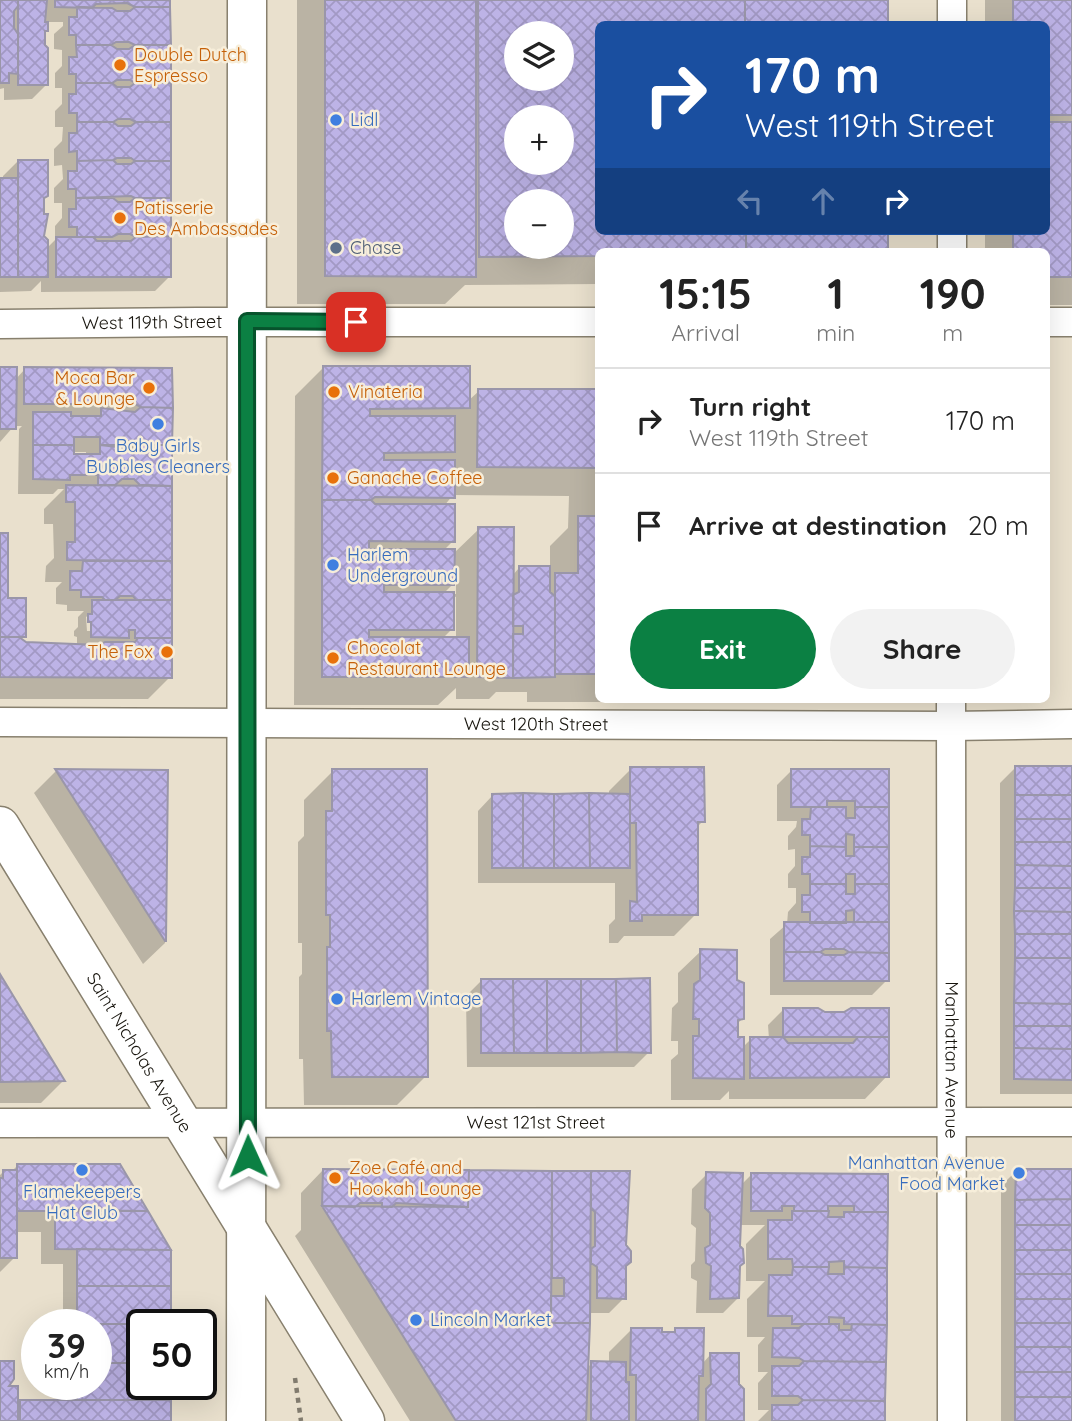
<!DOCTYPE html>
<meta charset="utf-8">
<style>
:root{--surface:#fff;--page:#f2f2f2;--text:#222;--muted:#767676;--line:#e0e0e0;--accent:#0b8043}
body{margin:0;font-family:Quicksand,sans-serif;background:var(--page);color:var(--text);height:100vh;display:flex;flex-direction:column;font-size:26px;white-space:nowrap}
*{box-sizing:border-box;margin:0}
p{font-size:23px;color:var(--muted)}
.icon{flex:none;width:38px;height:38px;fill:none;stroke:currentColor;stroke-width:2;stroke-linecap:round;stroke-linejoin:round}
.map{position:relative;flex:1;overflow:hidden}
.panel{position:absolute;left:595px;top:248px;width:455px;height:455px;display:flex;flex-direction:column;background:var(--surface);border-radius:10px;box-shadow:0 7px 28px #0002}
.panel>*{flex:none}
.top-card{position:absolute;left:595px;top:21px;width:455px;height:214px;border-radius:10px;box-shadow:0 7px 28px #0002;background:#1a4fa0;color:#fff;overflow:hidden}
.buttons{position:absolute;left:504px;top:21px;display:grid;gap:14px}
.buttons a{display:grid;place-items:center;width:70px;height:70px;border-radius:50%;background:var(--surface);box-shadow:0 7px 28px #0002;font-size:35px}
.speed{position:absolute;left:21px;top:1309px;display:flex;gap:14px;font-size:35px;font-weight:700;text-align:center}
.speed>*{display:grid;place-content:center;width:91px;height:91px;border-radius:50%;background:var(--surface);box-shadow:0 7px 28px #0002;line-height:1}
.speed small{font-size:18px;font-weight:400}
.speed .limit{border:4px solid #111;border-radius:10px;background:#fff;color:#111}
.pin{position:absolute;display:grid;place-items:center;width:60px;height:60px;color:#fff;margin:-30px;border-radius:14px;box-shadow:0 4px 10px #0006}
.me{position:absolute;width:77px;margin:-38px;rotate:359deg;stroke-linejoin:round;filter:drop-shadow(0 0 5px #0008)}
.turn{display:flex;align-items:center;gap:24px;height:147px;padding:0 35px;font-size:32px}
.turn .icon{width:91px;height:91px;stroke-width:2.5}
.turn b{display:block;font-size:49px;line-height:60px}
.lanes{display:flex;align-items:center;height:66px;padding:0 35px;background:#0003;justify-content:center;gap:35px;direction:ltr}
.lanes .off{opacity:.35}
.eta{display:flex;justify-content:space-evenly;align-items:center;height:119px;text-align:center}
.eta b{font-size:42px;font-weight:700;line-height:49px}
.cta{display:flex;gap:14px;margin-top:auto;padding:14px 35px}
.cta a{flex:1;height:80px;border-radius:42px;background:var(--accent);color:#fff;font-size:28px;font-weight:700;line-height:80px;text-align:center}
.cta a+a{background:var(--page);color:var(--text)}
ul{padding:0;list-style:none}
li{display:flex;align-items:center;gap:21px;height:105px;padding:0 35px;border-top:2px solid var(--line)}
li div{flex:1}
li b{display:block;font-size:26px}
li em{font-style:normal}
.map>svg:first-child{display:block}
.shadow{fill:#0003;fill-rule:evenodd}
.building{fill:url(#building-cross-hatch);stroke:#9a96a9;stroke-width:2;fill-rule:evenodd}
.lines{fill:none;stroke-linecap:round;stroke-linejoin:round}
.street-casing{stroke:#88806e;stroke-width:31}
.secondary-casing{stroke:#88806e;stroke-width:41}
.path{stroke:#817b6e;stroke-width:4.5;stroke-dasharray:5 5;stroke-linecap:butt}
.street{stroke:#fff;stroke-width:28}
.secondary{stroke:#fff;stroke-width:38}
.route-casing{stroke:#07532c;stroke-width:18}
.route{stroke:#0b8043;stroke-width:12}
.food-dot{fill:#e8710a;stroke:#f7eeda;stroke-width:2.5}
.shop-dot{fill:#3f7fe0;stroke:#f7eeda;stroke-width:2.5}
.service-dot{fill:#5c6f8a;stroke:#f7eeda;stroke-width:2.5}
.labels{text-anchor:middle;stroke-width:5;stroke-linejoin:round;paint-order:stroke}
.food-label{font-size:18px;fill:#c56008;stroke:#f7eeda;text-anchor:start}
.shop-label{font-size:18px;fill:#366cbe;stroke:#f7eeda;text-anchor:start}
.service-label{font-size:18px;fill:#4e5e75;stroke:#f7eeda;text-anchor:start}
.street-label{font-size:18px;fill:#17140d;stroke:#f7eeda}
</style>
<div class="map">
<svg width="1072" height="1421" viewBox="0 0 1072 1421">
<defs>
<pattern id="building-cross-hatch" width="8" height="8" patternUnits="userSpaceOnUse" patternTransform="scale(1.75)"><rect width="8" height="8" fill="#bdb3e6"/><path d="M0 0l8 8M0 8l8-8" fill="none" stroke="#a299c4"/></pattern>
</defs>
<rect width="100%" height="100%" fill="#e9e0cd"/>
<path class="shadow" d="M0 0H169L170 276 155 291 41 292V281L31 291 0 292V180H3V176L18 161 43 198V236L46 249 55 240V226L62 218V203H54V188L63 179 62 165 54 166V149L62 141 63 127H55V111L62 104V88H55V73L62 66V50L54 49V34L63 26V22H47V30L44 33 47 84 32 99 4 100V88L0 89Z
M297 0H886V24H598V231H886L887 252H598V284L465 285 445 304H297ZM516 33H562V79H516ZM516 117H562V163H516ZM516 201H562V247H516Z
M985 0H1072V305H1046V252H985V231H1046V24H985Z
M324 367 468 401 479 391H598V700H640L638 702H527V692H496L489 699H456V688L438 705H294L295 396ZM453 495 569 496 568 528 550 546V568H519L512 576 479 529 453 554 443 551 453 541 444 506ZM456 581V594H443ZM453 596 456 597V638H443L452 629Z
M0 369 15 380 25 369H170V677L148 699H0V534L6 599 24 636 21 640 25 644 77 646V637L74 636V631L78 627V617L84 611H67V605L56 604V588L62 582H45L46 566 54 558 53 524H44V509L64 489H58L53 494H18L19 429 22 426H14L0 442ZM72 452H86V456H72ZM90 614V631H87L86 617Z
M716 700H860L858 702H716Z
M1015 768H1072V1094H1000V783Z
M631 769 703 821 696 828V914L674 936H624L618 943H609V925L615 919V883H478V811L493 795H609V791Z
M792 770 887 771V980L872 995H770V939L787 924 788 912 796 903V888H788V874L795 866V849L788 850V836L796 827 797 821H777V785Z
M56 771 166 772 165 943 143 964 34 793Z
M333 771 426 1076 397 1105H304L303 1059H299V977L302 974V943H298V842L304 836V800Z
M701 951 735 982 742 1019 736 1025V1039L742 1048 751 1039H769L768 1025 783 1010 845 1014 887 1076 865 1099H729V1091L720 1100H671V1060L678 1054V1041H671L672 1008 678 1002V973Z
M0 978 63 1081 41 1103H0Z
M481 981 649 1052 634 1067H467L466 996Z
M18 1165 169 1250V1325H142V1384L169 1421H0V1363L6 1388 16 1407 21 1402H62V1384H96V1325H63V1264H41V1232H15V1257L0 1272V1175L3 1172H11Z
M323 1170 628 1173 624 1298 609 1313H588L586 1369 592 1363H609V1352L631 1330 672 1334 676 1330 702 1364 711 1354 737 1385 742 1421H410L295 1236 301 1230V1193Z
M1016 1171H1072V1421H1001V1186Z
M707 1174 741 1185 752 1174 886 1175 884 1421H758L769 1410H758V1383L768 1372H758V1345L765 1337H747V1299L765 1281H746V1244L765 1225H739L738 1298 723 1313H696L697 1281 691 1278V1265L695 1261 696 1228 691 1224 692 1189Z"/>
<path class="building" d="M0 0H18V6L14 11V28L18 34V74L9 73V83H0Z
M18 0H47L45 22H48V31H45V45L48 48V85H18Z
M55 0H170V7H135L127 3 96 4 92 8 55 7Z
M325 0H476V277L325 276Z
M478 0H745V24H598V231H746V252H598V256L479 257ZM516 33H562V79H516ZM516 117H562V163H516ZM516 201H562V247H516Z
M745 0H888V24H745Z
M1013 0H1072V115H1049V122H1046V24H1013Z
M77 7 112 8 117 11H130L135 7H170L171 45H135L129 42H116L111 45H76V35H69V17H77Z
M76 45H111L117 49H129L135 45H171V83H135L130 80H117L112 83H76V74H69V57H77Z
M76 83H112L117 87H130L135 83H171V122H136L130 119H118L113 122H77V113H69V94H76Z
M77 122H113L118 126H131L136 122H171V161H135L131 158H117L113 160 77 161V151L69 152V133H77Z
M1046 122H1072V277H1046V252H1013V231H1046Z
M18 160H48V196L44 198V214H48L44 236 48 240V277H18Z
M113 160 117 164H131L135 161H171V198H135L131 196 76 198V189H68V171H77V161Z
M0 178H18V277H0Z
M76 198H113L118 202H130L135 198H171V236L136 237 130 234H118L112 237H77V227H69V209H76Z
M746 231H888V252H746Z
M171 236V277H56V237H93L97 241H131L136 237Z
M323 366H470V408L370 409V416H455V452L384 453V460H455V498L375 497 371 500H322Z
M0 367H17L16 429H0Z
M24 367 172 368 173 408 141 407 135 404H24Z
M478 389H598V674H555V573H578V516H596L597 468 477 467Z
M141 407 173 408 172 445H141L135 441H122L115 445H100V437H74V445H33V412H71V416H101V408L135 412Z
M33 445H74V454H100V445L135 449 141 445H172V486L140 485 134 479H122L115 485H98V475H70V480L33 479Z
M66 485 172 486V561L67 560V542H75V502H66Z
M322 500H371L375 504H455V542L369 541V549H455L454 585H384V592H454V630H369V637H469V677H322Z
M478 527H514L513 678 477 677Z
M0 533H8V598H26V637H0Z
M83 561H172V600H136L133 596H120L115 600H105L102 597H81V590H70V571H82Z
M519 566H550V592L555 596V677L513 678V634H523V626H513V595L519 592Z
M92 600H172V638H135V630H129V638L91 637V622H88V614H92Z
M0 637H19L26 642 100 645 105 642H135L138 638H172V678L0 677Z
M1015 766H1072V795H1015Z
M630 767H704L705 822H698V915H642V921H630V901L637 902 636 823H630Z
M55 769 168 770 166 941H165Z
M332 769H427L428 1077H332L331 1031H327V947H330V915H326V811H332Z
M791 769H889V807H855V801H827V807H791Z
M523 793V868H492V794Z
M523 793 554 794V868H523Z
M589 793 590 868H554V794Z
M589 793 630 794V868H590Z
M1015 795H1072V819H1015Z
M811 807H846V818H855V807H889V847H854V835L846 834V847L810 846V835H802V819H810Z
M1015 819H1072V842H1015Z
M1015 842H1072V866L1015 865Z
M810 846 846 847V856H854V847H889V884H855V874H846V884H810V874H802V857H810Z
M1015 865 1072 866V888H1015Z
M810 884H846V894H855V884H889V922H854V910L846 911V923H810V912H802V895H810Z
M1015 888H1072V912L1014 911Z
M1014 911 1072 912V934H1015Z
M784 922H889V953L849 952 844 949H825L820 952H784Z
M1015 934H1072V958H1015Z
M700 949 737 950V980L744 983V1019L738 1020V1037H744V1079L693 1078V1036H699V1019H693L694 984 700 980Z
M784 952H820L825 955H844L849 952 889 953V981H784Z
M1015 958H1072V1004L1014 1003Z
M0 974 65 1081 0 1082Z
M650 978 651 1053 617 1052 616 979Z
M481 979H513L514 1053H481Z
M513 979H547V1053H514Z
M547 979H581V1053H547Z
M581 979H616L617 1052 581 1053Z
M1014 1003 1072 1004V1026H1014Z
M783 1008H818L825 1012H844L851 1008H889V1037H783Z
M1014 1026H1072V1049L1014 1048Z
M750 1037H783L788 1043H853L858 1037H889V1077L750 1078Z
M1014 1048 1072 1049V1080L1014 1079Z
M17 1164H120L148 1211H17Z
M323 1169 469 1170 468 1207 396 1203 392 1207H382V1203H360L355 1207 322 1206Z
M1016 1169H1072V1199L1015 1200Z
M3 1170H17V1258H0V1178H3Z
M469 1170 552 1171 551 1323H590L586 1421H456L322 1206 468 1207Z
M552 1171H591L590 1323H551V1296H564V1278H552Z
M591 1171H630L626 1245 631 1251V1262L626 1266V1299L597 1298V1267L591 1263V1249L595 1246V1212L591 1208Z
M706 1172 743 1173 740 1246 743 1249 744 1263 740 1266 739 1298 710 1299 711 1266 706 1263 705 1248 710 1245V1213L705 1208Z
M751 1173 888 1174V1212H854V1206H828V1211H794V1206H782V1211H751Z
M1072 1199V1225H1015V1200Z
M55 1210 148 1211 171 1250 55 1249Z
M792 1211H829L828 1217H844V1212H888L887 1268 844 1267V1261L829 1262V1267H793L792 1259H768V1220H792Z
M1015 1225H1072V1250H1015Z
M77 1249 171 1250V1286H77Z
M1015 1250H1072V1274H1015Z
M793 1267H829L828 1274H844V1267L887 1268V1325L844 1324V1318L829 1317V1324H792V1316H768L769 1275H792Z
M1015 1274H1072V1299H1015Z
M77 1286H171V1324H77Z
M1015 1299H1072V1323H1015Z
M1015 1323H1072V1347H1015Z
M77 1324H171L142 1325V1363H96V1325Z
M804 1324H839V1330H851L852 1324 887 1325 886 1362 804 1361 799 1358 772 1357 773 1328H799Z
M631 1328H662V1332H675V1328H704L703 1376H699L698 1421H636V1375H630Z
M1015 1347H1072V1372H1015Z
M710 1353H739V1384L744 1389V1421H706V1389L711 1384Z
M0 1361H14V1379L9 1386H18V1421H0Z
M591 1361 626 1362V1382H629V1421H591Z
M804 1361 886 1362 885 1401 803 1400 798 1396H772V1366H799Z
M96 1363H142V1384H171V1400H77V1384H96Z
M1015 1372H1072V1397H1015Z
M1015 1397H1072V1421H1015Z
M20 1400H171V1421H20Z
M803 1400 885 1401V1421H772V1405H798Z"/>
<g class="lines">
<g class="street-casing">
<g id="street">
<path d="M952 24V0"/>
<path d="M952 252V231"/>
<path d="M1046 322H1072"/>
<path id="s1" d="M0 324 197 322H598"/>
<path id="s2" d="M951 700 952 1421"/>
<path id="s3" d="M0 722 951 726 1072 724"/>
<path id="s4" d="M0 1123 1072 1122"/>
</g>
</g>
<g class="secondary-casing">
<g id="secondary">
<path id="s5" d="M0 826 365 1421"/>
<path d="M246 1421 247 0"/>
</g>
</g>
<path class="path" d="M295 1378 301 1421"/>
<use href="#street" class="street"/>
<use href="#secondary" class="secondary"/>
</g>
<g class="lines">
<g class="route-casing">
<path id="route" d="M248 1156 247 321 356 322"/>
</g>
<use href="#route" class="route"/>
</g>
<g class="food-dot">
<circle cx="120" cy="65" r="7"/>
<circle cx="120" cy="218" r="7"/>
<circle cx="149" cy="388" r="7"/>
<circle cx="334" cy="392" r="7"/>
<circle cx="333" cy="478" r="7"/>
<circle cx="167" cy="652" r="7"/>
<circle cx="333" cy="658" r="7"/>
<circle cx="335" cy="1178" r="7"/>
</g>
<g class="shop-dot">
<circle cx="336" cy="120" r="7"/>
<circle cx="158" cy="424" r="7"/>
<circle cx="333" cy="565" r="7"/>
<circle cx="337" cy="999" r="7"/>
<circle cx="82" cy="1170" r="7"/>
<circle cx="1019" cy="1173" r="7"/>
<circle cx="416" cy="1320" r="7"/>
</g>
<circle class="service-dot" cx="336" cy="248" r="7"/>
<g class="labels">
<g class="food-label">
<text x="134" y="61">Double Dutch<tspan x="134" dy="21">Espresso</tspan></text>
<text x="134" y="214">Patisserie<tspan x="134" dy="21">Des Ambassades</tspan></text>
<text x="135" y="384" text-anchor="end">Moca Bar<tspan x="135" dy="21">&amp; Lounge</tspan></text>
<text x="348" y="398">Vinateria</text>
<text x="347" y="484">Ganache Coffee</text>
<text x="347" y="654">Chocolat<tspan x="347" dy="21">Restaurant Lounge</tspan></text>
<text x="153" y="658" text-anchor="end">The Fox</text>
<text x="349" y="1174">Zoe Café and<tspan x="349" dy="21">Hookah Lounge</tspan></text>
</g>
<g class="shop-label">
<text x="350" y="126">Lidl</text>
<text x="158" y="452" text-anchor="middle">Baby Girls<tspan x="158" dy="21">Bubbles Cleaners</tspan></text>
<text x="347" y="561">Harlem<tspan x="347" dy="21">Underground</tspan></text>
<text x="351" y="1005">Harlem Vintage</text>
<text x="1005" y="1169" text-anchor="end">Manhattan Avenue<tspan x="1005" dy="21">Food Market</tspan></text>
<text x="82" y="1198" text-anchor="middle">Flamekeepers<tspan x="82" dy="21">Hat Club</tspan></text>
<text x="430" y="1326">Lincoln Market</text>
</g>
<g class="service-label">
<text x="350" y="254">Chase</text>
</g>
<g class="street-label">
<text dy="6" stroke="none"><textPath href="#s1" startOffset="152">West 119th Street</textPath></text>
<text dy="6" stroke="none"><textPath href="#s3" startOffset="536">West 120th Street</textPath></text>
<text dy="6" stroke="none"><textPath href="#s5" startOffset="266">Saint Nicholas Avenue</textPath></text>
<text dy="6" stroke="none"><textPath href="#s2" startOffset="360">Manhattan Avenue</textPath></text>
<text dy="6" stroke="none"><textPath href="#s4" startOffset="536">West 121st Street</textPath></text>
</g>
</g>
</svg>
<div class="buttons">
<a><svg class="icon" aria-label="layers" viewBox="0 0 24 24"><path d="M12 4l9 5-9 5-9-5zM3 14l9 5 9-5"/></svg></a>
<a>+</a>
<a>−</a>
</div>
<div class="speed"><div>39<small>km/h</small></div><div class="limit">50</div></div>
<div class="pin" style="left:356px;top:322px;background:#d93025"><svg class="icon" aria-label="arrive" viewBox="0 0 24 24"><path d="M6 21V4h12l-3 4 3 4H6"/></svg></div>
<svg class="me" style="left:248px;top:1156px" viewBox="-20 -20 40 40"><path d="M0-17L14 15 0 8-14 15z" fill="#0b8043" stroke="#fff" stroke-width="4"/></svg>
<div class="top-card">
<div class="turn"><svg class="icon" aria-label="right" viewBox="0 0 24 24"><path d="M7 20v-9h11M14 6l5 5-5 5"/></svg><div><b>170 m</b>West 119th Street</div></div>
<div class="lanes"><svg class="icon off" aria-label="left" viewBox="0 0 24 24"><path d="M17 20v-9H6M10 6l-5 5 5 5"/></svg><svg class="icon off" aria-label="ahead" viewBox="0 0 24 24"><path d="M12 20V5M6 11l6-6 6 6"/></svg><svg class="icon" aria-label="right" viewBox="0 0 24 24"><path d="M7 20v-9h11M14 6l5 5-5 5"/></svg></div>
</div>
<section class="panel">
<div class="eta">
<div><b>15:15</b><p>Arrival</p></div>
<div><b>1</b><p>min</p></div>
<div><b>190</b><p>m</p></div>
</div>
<ul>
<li><svg class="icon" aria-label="right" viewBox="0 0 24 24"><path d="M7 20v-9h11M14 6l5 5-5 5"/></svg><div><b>Turn right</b><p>West 119th Street</p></div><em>170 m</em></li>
<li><svg class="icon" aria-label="arrive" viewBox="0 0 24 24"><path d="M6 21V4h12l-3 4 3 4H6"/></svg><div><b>Arrive at destination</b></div><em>20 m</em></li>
</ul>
<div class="cta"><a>Exit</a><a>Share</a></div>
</section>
</div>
